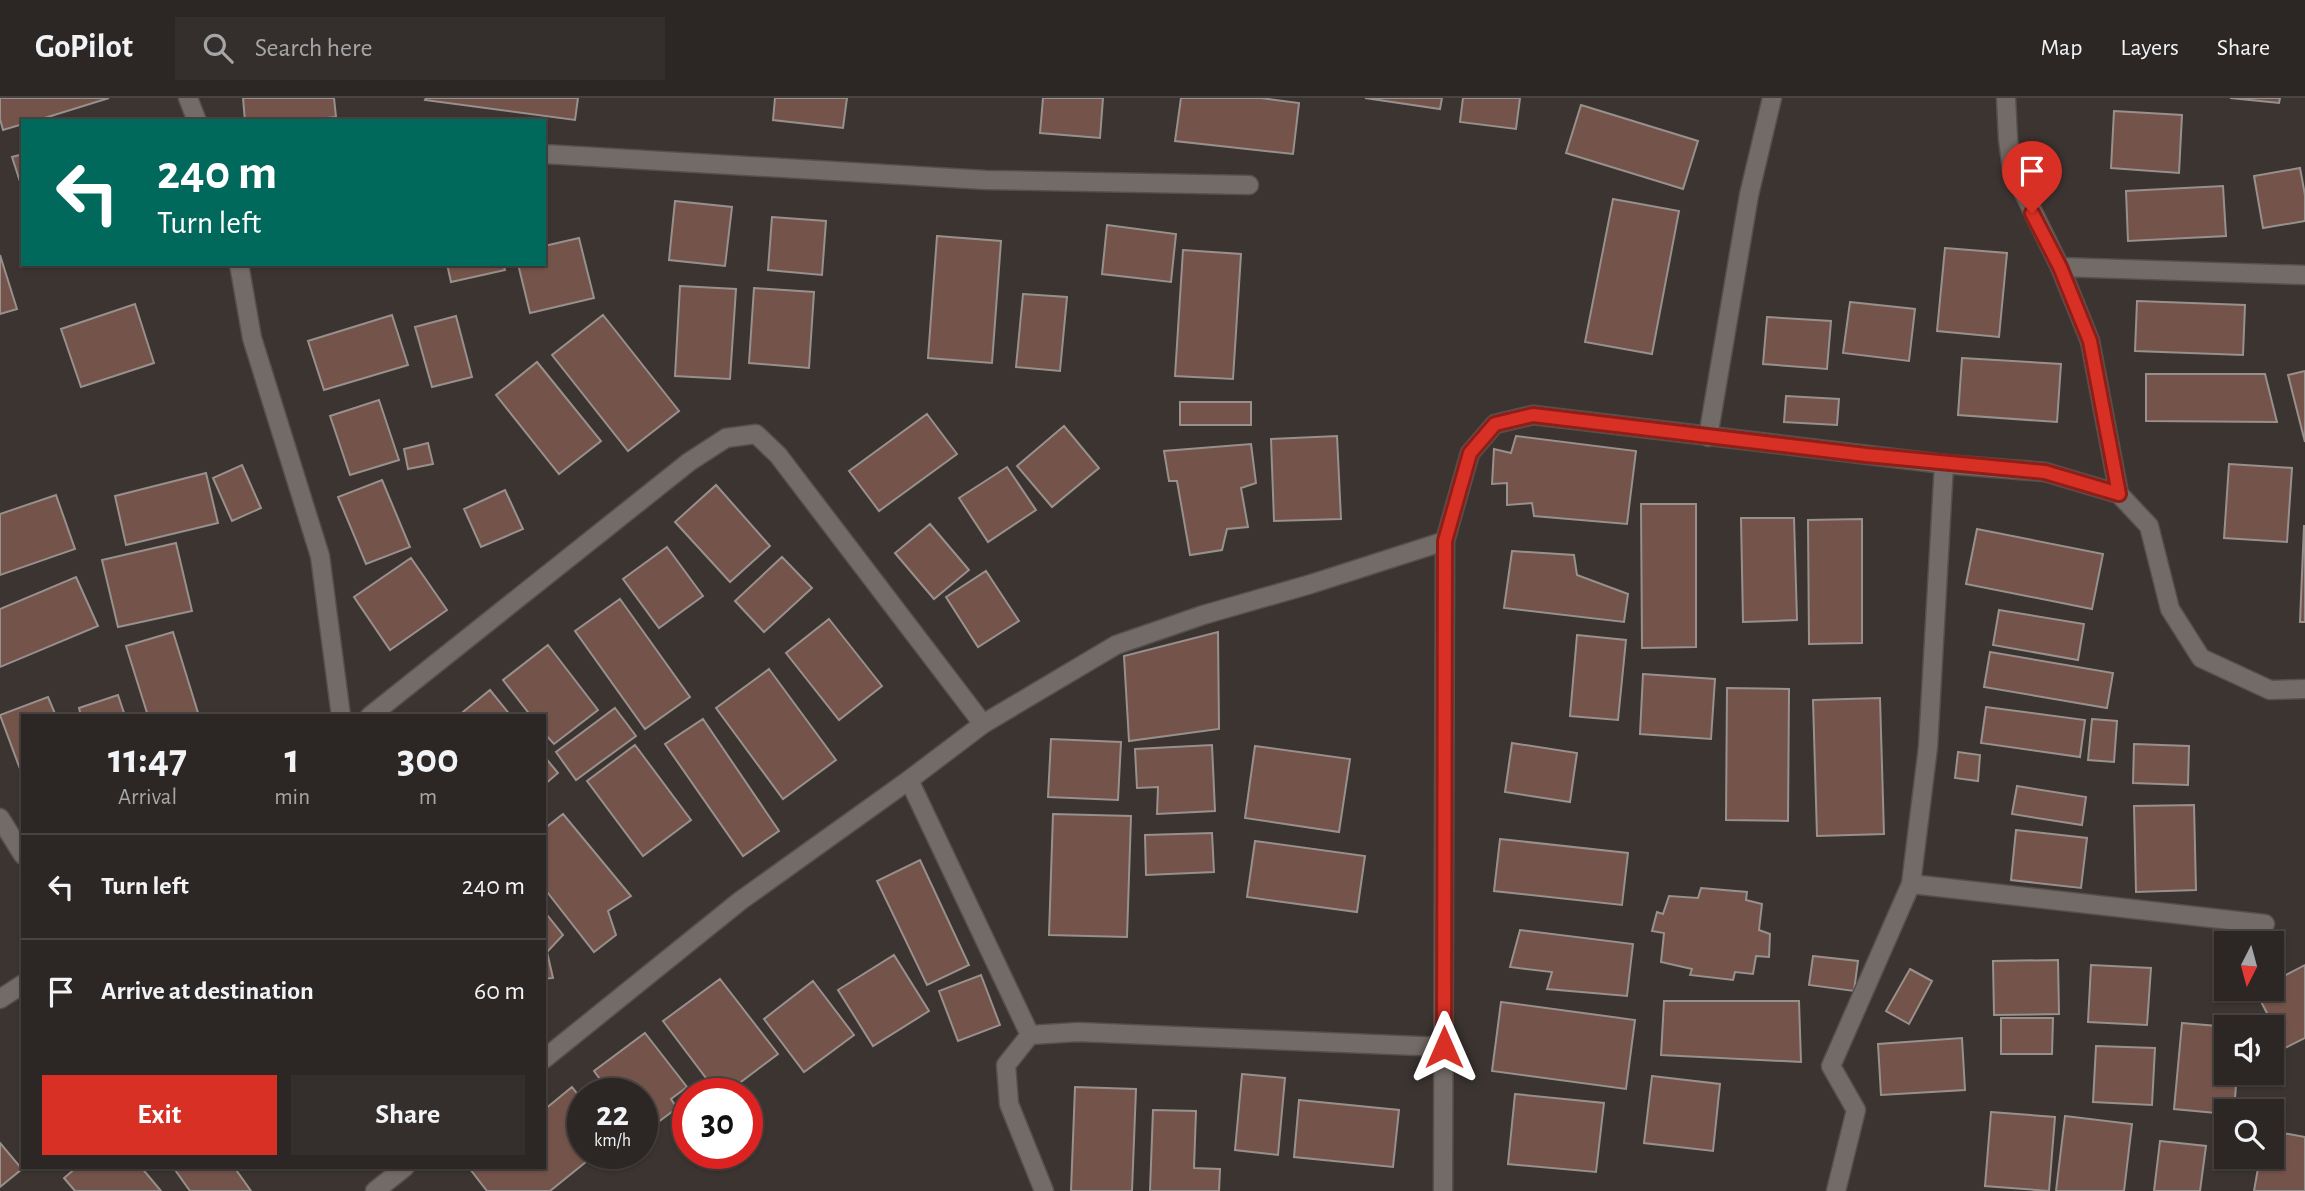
<!DOCTYPE html>
<style>
:root{--surface:#2c2725;--page:#342f2d;--text:#f1f3f6;--muted:#a6a5a7;--line:#484442;--accent:#d93025}
body{margin:0;font-family:"Alegreya Sans",sans-serif;background:var(--page);color:var(--text);height:100vh;display:flex;flex-direction:column;font-size:26px;white-space:nowrap}
*{box-sizing:border-box;margin:0}
p{font-size:23px;color:var(--muted)}
.icon{flex:none;width:38px;height:38px;fill:none;stroke:currentColor;stroke-width:2;stroke-linecap:round;stroke-linejoin:round}
.map{position:relative;flex:1;overflow:hidden}
.panel{position:absolute;left:21px;top:616px;width:525px;height:455px;display:flex;flex-direction:column;background:var(--surface);border-radius:0px;box-shadow:0 2px 5px #0004,0 0 0 2px var(--line)}
.panel>*{flex:none}
.guide{position:absolute;left:21px;top:21px;width:525px;height:147px;border-radius:0px;box-shadow:0 2px 5px #0004,0 0 0 2px var(--line);background:#00695c;color:#fff;overflow:hidden}
.needle{width:46px;rotate:186deg}
.fabs{position:absolute;left:2214px;top:833px;display:grid;gap:14px}
.fabs a{display:grid;place-items:center;width:70px;height:70px;border-radius:0px;background:var(--surface);box-shadow:0 2px 5px #0004,0 0 0 2px var(--line);font-size:35px}
.speed{position:absolute;left:567px;top:980px;display:flex;gap:14px;font-size:35px;font-weight:700;text-align:center}
.speed>*{display:grid;place-content:center;width:91px;height:91px;border-radius:50%;background:var(--surface);box-shadow:0 2px 5px #0004,0 0 0 2px var(--line);line-height:1}
.speed small{font-size:18px;font-weight:400}
.speed .limit{border:10px solid #d22;background:#fff;color:#111}
.pin{position:absolute;display:grid;place-items:center;width:60px;height:60px;color:#fff;margin:-72px -30px;border-radius:50% 50% 50% 0;rotate:-45deg;box-shadow:0 0 7px #0007}
.pin .icon{rotate:45deg}
.me{position:absolute;width:77px;margin:-38px;rotate:0deg;stroke-linejoin:round;filter:drop-shadow(0 0 5px #0008)}
.turn{display:flex;align-items:center;gap:24px;height:147px;padding:0 21px;font-size:32px}
.turn .icon{width:91px;height:91px;stroke-width:2.5}
.turn b{display:block;font-size:49px;line-height:60px}
.eta{display:flex;justify-content:space-evenly;align-items:center;height:119px;text-align:center}
.eta b{font-size:42px;font-weight:700;line-height:49px}
.primary-button{display:flex;gap:14px;margin-top:auto;padding:14px 21px}
.primary-button a{flex:1;height:80px;border-radius:0px;background:var(--accent);color:#fff;font-size:28px;font-weight:700;line-height:80px;text-align:center}
.primary-button a+a{background:var(--page);color:var(--text)}
ul{padding:0;list-style:none}
li{display:flex;align-items:center;gap:21px;height:105px;padding:0 21px;border-top:2px solid var(--line)}
li div{flex:1}
li b{display:block;font-size:26px}
li em{font-style:normal}
header{display:flex;align-items:center;gap:42px;box-sizing:border-box;height:98px;padding:0 35px;background:var(--surface);border-bottom:2px solid var(--line)}
header strong{font-size:33px}
nav{display:flex;gap:38px;margin-inline-start:auto;font-size:24px}
.search{width:490px;height:63px;background:var(--page);display:flex;align-items:center;gap:18px;box-sizing:border-box;padding:0 24px;border-radius:0px;color:var(--muted);font-size:26px}
.map>svg:first-child{display:block}
.building{fill:#74534a;stroke:#98908d;stroke-width:2}
.lines{fill:none;stroke-linecap:round;stroke-linejoin:round}
.minor-casing{stroke:#56504d;stroke-width:21}
.minor{stroke:#736b67;stroke-width:18}
.route-casing{stroke:#8d1f18;stroke-width:18}
.route{stroke:#d93025;stroke-width:12}
</style>
<header>
<strong>GoPilot</strong>
<div class="search"><svg class="icon" aria-label="search" viewBox="0 0 24 24"><circle cx="10" cy="10" r="6"/><path d="M15 15l6 6"/></svg>Search here</div>
<nav><a>Map</a><a>Layers</a><a>Share</a></nav>
</header>
<div class="map">
<svg width="2305" height="1093" viewBox="0 0 2305 1093">
<rect width="100%" height="100%" fill="#3b3431"/>
<path class="building" d="M0 0H109L35 23H23V26L3 32 0 21Z
M243 0H334L336 19 299 23H245Z
M426 0H578L575 22 425 2Z
M775 0H847L843 30 773 22Z
M1043 0H1103L1100 40 1040 35Z
M1181 0H1261L1299 5 1293 56 1175 43Z
M1365 0H1442L1440 11Z
M1463 0H1520L1516 31 1460 24Z
M2230 0H2280L2279 5Z
M1581 7 1698 43 1683 91 1566 55Z
M2114 13 2182 17 2179 75 2111 70Z
M23 56V93L12 59Z
M2300 70 2305 97V123L2263 130 2254 78Z
M2223 88 2226 138 2128 143 2126 93Z
M1613 101 1679 113 1652 256 1585 244Z
M675 103 732 109 725 168 669 162Z
M772 119 826 123 822 177 768 172Z
M1107 127 1176 136 1171 184 1102 176Z
M937 138 1001 143 992 265 928 260Z
M579 140 594 200 530 215 518 166H544V148Z
M1945 150 2007 155 1999 239 1937 233Z
M1183 152 1241 156 1233 281 1175 278Z
M0 157 17 211 0 216Z
M447 166H503L505 172 451 184Z
M680 188 736 191 730 281 675 278Z
M754 190 814 194 809 270 749 265Z
M1023 196 1067 199 1060 273 1016 269Z
M2137 203 2245 207 2243 257 2135 253Z
M1850 204 1915 211 1909 263 1843 255Z
M135 206 154 265 81 289 61 231Z
M392 217 408 267 324 292 308 243Z
M603 217 679 313 628 353 552 257Z
M456 218 472 279 432 289 415 229Z
M1767 219 1831 223 1827 271 1763 266Z
M1962 260 2061 266 2057 324 1958 317Z
M537 264 601 343 559 376 496 297Z
M2305 273V344L2288 277Z
M2146 276H2265L2277 324 2146 323Z
M1786 298 1839 301 1837 327 1784 324Z
M379 302 399 362 350 377 330 318Z
M1180 304H1251V327H1180Z
M927 316 957 356 879 413 849 373Z
M1064 328 1099 370 1052 409 1017 368Z
M1337 338 1341 421 1274 423 1271 341Z
M1516 338 1636 353 1627 426 1534 418 1532 405 1507 407V385L1492 386 1494 351 1511 355Z
M428 345 433 366 408 371 404 351Z
M1251 346 1256 385 1241 390 1248 429 1227 431 1222 452 1190 457 1177 383H1169L1164 353Z
M2229 366 2292 370 2287 444 2224 440Z
M242 367 261 410 232 423 213 380Z
M1007 369 1036 412 988 444 959 400Z
M206 375 218 425 126 447 115 398Z
M382 382 410 449 366 466 338 399Z
M716 387 770 448 730 484 675 424Z
M505 392 523 431 481 449 464 411Z
M56 397 75 451 0 477V416Z
M1641 406H1696V549L1642 550Z
M1741 420H1794L1797 522 1743 524Z
M1862 421V545L1809 546 1808 422Z
M930 426 969 472 934 501 895 455Z
M2304 428H2305V524H2300Z
M1977 431 2103 456 2092 511 1966 486Z
M176 445 192 513 118 529 102 462Z
M667 449 703 498 659 530 623 481Z
M1512 453 1574 457 1577 477 1628 496 1624 524 1504 510Z
M782 459 812 490 764 534 735 503Z
M411 460 447 512 390 552 354 499Z
M986 473 1019 523 978 549 946 499Z
M76 479 98 528 0 569V511Z
M620 501 690 599 645 631 575 533Z
M1999 512 2084 526 2078 562 1993 547Z
M829 521 882 588 839 622 786 555Z
M173 534 199 618H148L126 548Z
M1218 534 1219 631 1129 643 1124 558Z
M1577 537 1626 542 1618 622 1570 618Z
M548 547 598 612 554 646 544 635V618H531L503 582Z
M1990 554 2113 575 2107 610 1984 589Z
M769 571 836 662 783 701 716 610Z
M1643 576 1715 581 1711 641 1640 636Z
M1727 590 1789 591 1788 723 1726 722Z
M490 592 511 618H458Z
M118 597 125 618H81L79 610Z
M48 599 56 618H23V679L0 617Z
M1880 600 1884 736 1817 738 1813 602Z
M1986 609 2085 622 2080 659 1981 645Z
M615 610 636 638 576 682 556 654Z
M703 621 779 733 743 758 665 646Z
M2092 621 2117 623 2114 664 2088 662Z
M1051 641 1121 644 1118 702 1048 699Z
M1512 645 1577 655 1570 704 1505 694Z
M2134 646 2189 648 2188 687 2133 685Z
M635 647 691 722 643 758 587 683Z
M1212 647 1215 713 1157 716 1158 689 1137 690 1135 651Z
M1255 648 1350 661 1339 734 1245 720Z
M1958 654 1980 657 1978 683 1955 680Z
M544 658 558 675 544 687Z
M2017 688 2086 699 2082 727 2012 716Z
M2194 707 2196 792 2136 794 2134 708Z
M563 716 631 798 608 813 616 837 594 854 544 790V731Z
M1053 716 1131 718 1127 839 1049 837Z
M2016 732 2087 740 2081 790 2011 782Z
M1212 735 1214 774 1146 777 1145 737Z
M1500 741 1628 755 1622 807 1494 793Z
M1255 743 1365 758 1357 814 1247 799Z
M920 762 969 867 927 887 877 783Z
M1701 790 1747 794 1746 802 1762 806 1759 832 1770 836 1769 859 1756 858 1753 876 1735 874 1733 882 1690 877 1692 871 1661 864 1664 835 1652 833 1657 814 1663 816 1669 798 1698 800Z
M544 813 563 837 547 854 553 880 544 881Z
M1520 832 1633 846 1627 898 1547 891 1552 874 1510 869Z
M894 857 929 913 873 948 838 892Z
M1813 858 1858 863 1854 893 1809 887Z
M2058 862 2059 916 1994 917 1993 863Z
M2091 867 2151 870 2147 927 2088 924Z
M2305 867V940L2285 950 2255 892 2272 891V884Z
M1910 871 1932 883 1909 926 1886 913Z
M981 877 1000 927 958 943 939 893Z
M720 881 778 956 725 996H718L663 923Z
M813 883 854 937 804 974 764 921Z
M1664 903H1799L1801 964 1661 957Z
M1501 904 1635 922 1626 991 1492 973Z
M2001 920H2053L2052 956H2001Z
M2182 925 2230 929H2226V975H2237L2234 1013H2226V1016L2174 1011Z
M645 935 687 989 671 1001 677 1010 642 1036V996H611L594 973Z
M1962 940 1965 992 1881 997 1878 946Z
M2096 948 2155 950 2152 1007 2093 1004Z
M1242 976 1285 980 1278 1057 1235 1052Z
M1652 978 1720 986 1713 1053 1644 1045Z
M572 989 583 1003V1055H597L550 1093H487L470 1071 472 1069H544V1012Z
M1075 989 1136 991 1132 1093H1071Z
M1515 996 1604 1005 1596 1074 1508 1066Z
M1299 1002 1399 1012 1393 1069 1294 1059Z
M1153 1012 1196 1013 1194 1070 1220 1071 1219 1093H1150Z
M1991 1014 2055 1019 2049 1093 1985 1088Z
M2065 1018 2132 1026 2124 1093H2056Z
M2272 1033 2305 1039V1093H2254L2260 1059H2272Z
M2160 1043 2206 1048 2200 1093H2154Z
M0 1045 22 1071 0 1089Z
M77 1069H141L161 1093H75L64 1080Z
M173 1069H234L251 1093H190Z"/>
<g class="lines">
<g class="minor-casing">
<path id="minor" d="M188 0 197 23
M2006 0 2008 41 2012 71 2060 169 2090 243 2119 396
M544 56 986 82 1249 87
M239 166 252 240 320 458 341 618
M2060 169 2305 177
M1708 339 1749 97 1772 0
M370 618 689 364 726 340 756 336 778 357 983 626
M909 682 1030 937
M0 720 23 757
M1911 786 2265 826
M0 901 23 886
M544 961 740 803 909 682 983 626 1116 547 1203 517 1311 486 1445 443
M375 1093 405 1069
M1044 1093 1009 1006 1006 967 1030 937 1078 934 1444 949
M1443 1093 1445 443 1470 355 1495 326 1533 317 1944 366 2045 374 2119 396 2149 428 2170 511 2201 560 2270 592 2305 591
M1836 1093 1856 1012 1831 968 1911 786 1928 649 1944 366"/>
</g>
<use href="#minor" class="minor"/>
</g>
<g class="lines">
<g class="route-casing">
<path id="route" d="M1444 949 1445 443 1470 355 1495 326 1533 317 1866 357 2045 374 2119 396 2090 243 2060 169 2032 115"/>
</g>
<use href="#route" class="route"/>
</g>
</svg>
<div class="fabs">
<a><svg class="needle" viewBox="-14 -14 28 28"><path d="M0-13l5 13h-10z" fill="#e53935"/><path d="M0 13l5-13h-10z" fill="#a6a5a7"/></svg></a>
<a><svg class="icon" aria-label="sound" viewBox="0 0 24 24"><path d="M4 9h4l5-4v14l-5-4H4zM17 9q2 3 0 6"/></svg></a>
<a><svg class="icon" aria-label="search" viewBox="0 0 24 24"><circle cx="10" cy="10" r="6"/><path d="M15 15l6 6"/></svg></a>
</div>
<div class="speed"><div>22<small>km/h</small></div><div class="limit">30</div></div>
<div class="pin" style="left:2032px;top:115px;background:#d93025"><svg class="icon" aria-label="arrive" viewBox="0 0 24 24"><path d="M6 21V4h12l-3 4 3 4H6"/></svg></div>
<svg class="me" style="left:1444px;top:949px" viewBox="-20 -20 40 40"><path d="M0-17L14 15 0 8-14 15z" fill="#d93025" stroke="#fff" stroke-width="4"/></svg>
<div class="guide">
<div class="turn"><svg class="icon" aria-label="left" viewBox="0 0 24 24"><path d="M17 20v-9H6M10 6l-5 5 5 5"/></svg><div><b>240 m</b>Turn left</div></div>
</div>
<section class="panel">
<div class="eta">
<div><b>11:47</b><p>Arrival</p></div>
<div><b>1</b><p>min</p></div>
<div><b>300</b><p>m</p></div>
</div>
<ul>
<li><svg class="icon" aria-label="left" viewBox="0 0 24 24"><path d="M17 20v-9H6M10 6l-5 5 5 5"/></svg><div><b>Turn left</b></div><em>240 m</em></li>
<li><svg class="icon" aria-label="arrive" viewBox="0 0 24 24"><path d="M6 21V4h12l-3 4 3 4H6"/></svg><div><b>Arrive at destination</b></div><em>60 m</em></li>
</ul>
<div class="primary-button"><a>Exit</a><a>Share</a></div>
</section>
</div>
